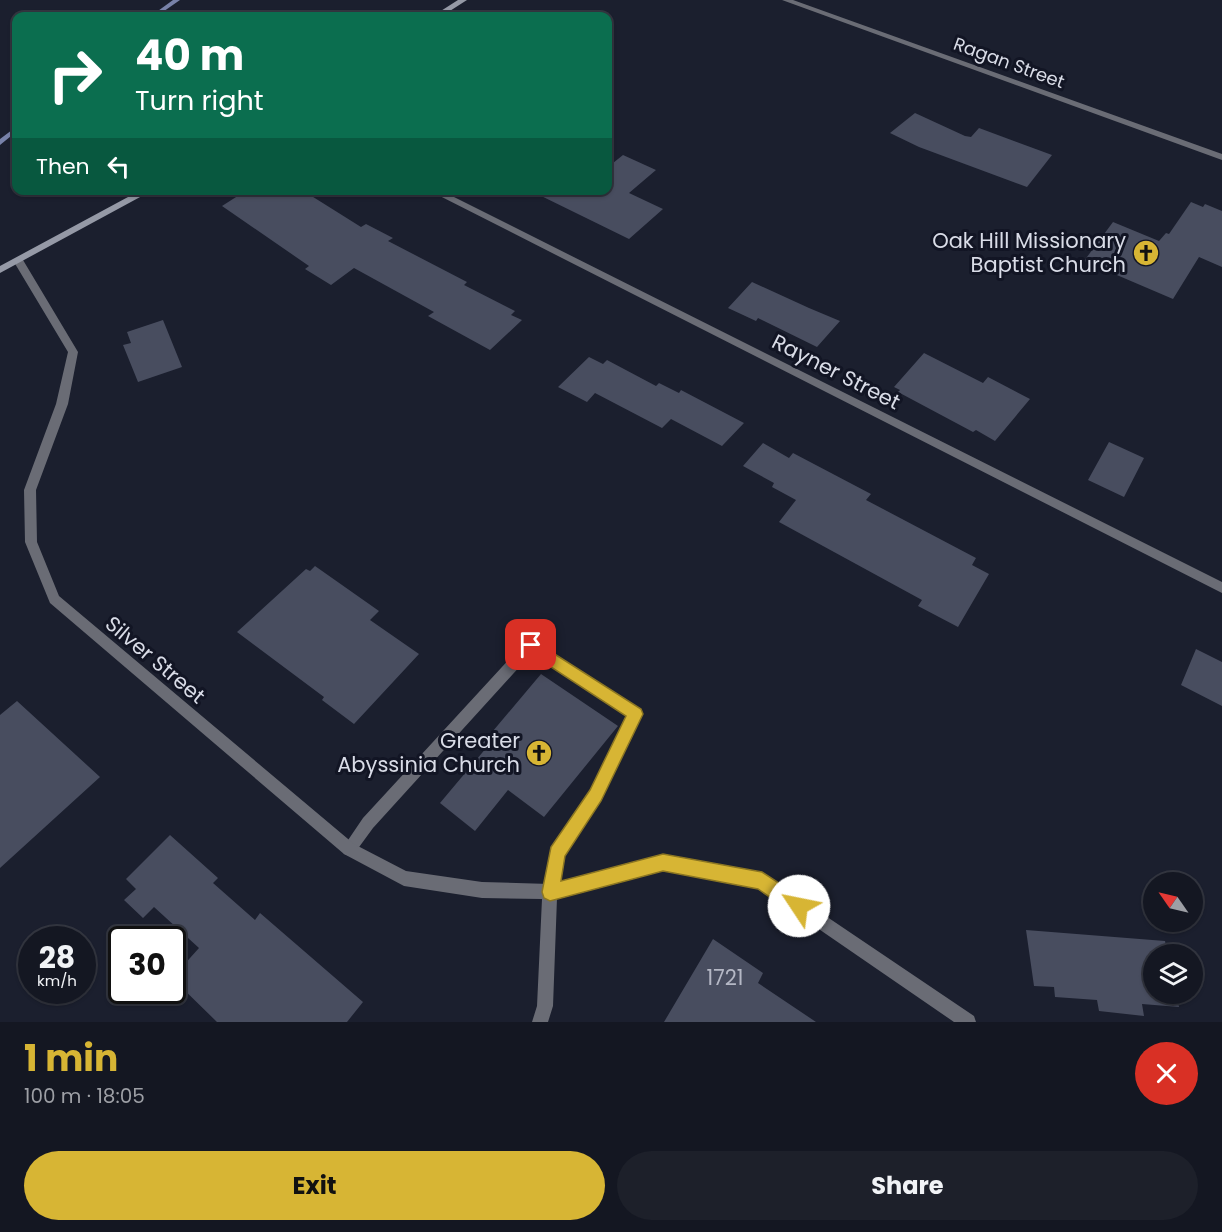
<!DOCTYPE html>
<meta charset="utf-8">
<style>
:root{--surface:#141722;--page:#1d202a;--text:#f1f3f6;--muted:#9d9fa5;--line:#333640;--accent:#d7b534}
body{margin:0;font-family:Poppins,sans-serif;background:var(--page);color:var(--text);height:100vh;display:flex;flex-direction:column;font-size:22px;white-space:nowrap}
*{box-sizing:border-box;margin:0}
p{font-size:20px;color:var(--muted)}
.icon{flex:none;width:33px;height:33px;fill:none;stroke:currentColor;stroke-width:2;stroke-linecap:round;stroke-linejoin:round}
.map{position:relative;height:1022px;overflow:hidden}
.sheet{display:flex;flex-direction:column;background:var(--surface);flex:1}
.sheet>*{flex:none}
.top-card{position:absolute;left:12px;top:12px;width:600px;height:183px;border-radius:12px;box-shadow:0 2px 4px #0004,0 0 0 2px var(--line);background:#0b6e4f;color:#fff;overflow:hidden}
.needle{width:39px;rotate:304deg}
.fabs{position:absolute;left:1143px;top:872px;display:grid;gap:12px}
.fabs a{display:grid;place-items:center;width:60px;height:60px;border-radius:50%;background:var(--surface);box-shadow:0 2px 4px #0004,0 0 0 2px var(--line);font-size:30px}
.speed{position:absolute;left:18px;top:926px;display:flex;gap:12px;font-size:30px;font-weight:700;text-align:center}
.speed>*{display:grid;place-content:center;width:78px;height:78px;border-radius:50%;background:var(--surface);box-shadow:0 2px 4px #0004,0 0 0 2px var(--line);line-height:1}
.speed small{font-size:15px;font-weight:400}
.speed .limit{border:3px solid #111;border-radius:9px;background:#fff;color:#111}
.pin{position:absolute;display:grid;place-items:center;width:51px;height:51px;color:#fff;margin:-26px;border-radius:12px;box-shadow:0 3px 9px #0006}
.me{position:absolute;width:66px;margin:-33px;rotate:304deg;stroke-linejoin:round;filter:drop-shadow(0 0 4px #0008)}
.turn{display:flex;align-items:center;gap:21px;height:126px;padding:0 24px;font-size:27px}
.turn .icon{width:78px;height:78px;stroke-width:2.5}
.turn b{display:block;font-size:42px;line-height:51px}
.then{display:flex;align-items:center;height:57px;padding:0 24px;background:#0003;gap:12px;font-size:22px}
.round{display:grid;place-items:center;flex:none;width:63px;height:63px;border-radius:32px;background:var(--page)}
.overview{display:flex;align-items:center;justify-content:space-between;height:102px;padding:0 24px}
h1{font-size:36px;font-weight:700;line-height:45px;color:var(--accent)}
.button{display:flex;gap:12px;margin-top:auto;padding:12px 24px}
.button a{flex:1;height:69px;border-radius:36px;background:var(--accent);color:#111;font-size:24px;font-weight:700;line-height:69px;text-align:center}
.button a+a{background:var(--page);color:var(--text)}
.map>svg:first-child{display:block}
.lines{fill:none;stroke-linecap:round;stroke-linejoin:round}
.stream{fill:#7882a9;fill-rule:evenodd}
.building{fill:#484d5f}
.lane{fill:#6a6c75;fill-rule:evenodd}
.street{fill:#6a6c75;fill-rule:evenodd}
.secondary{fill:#9599a6;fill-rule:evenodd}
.route{fill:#d7b534;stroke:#8c7622;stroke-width:1.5}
.labels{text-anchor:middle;stroke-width:6;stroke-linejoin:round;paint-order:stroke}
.far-street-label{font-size:18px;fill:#d9dce7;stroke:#121524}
.poi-label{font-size:21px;fill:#d9dce7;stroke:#121524;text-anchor:end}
.street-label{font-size:21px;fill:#d9dce7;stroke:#121524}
.near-number-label{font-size:21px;fill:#b5b8c5}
</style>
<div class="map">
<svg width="1222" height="1022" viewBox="0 0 1222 1022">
<rect width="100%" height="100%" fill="#1b1f2e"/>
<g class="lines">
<path class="stream" d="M173 0H180L157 16H151Z
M16 127V132L0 145V139Z"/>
</g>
<path class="building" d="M915 113 965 136 971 137 979 128 1052 155 1027 187 919 147 890 133Z
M623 155 656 170 629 193 663 209 629 239 529 190H608V167Z
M247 190H302L361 227 366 224 393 238 388 241 467 282 464 285 515 311 511 315 522 320 490 350 428 316 434 312 354 268 331 285 305 269 309 266 222 206Z
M1191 202 1203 207 1205 204 1222 211V267L1199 257 1173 299 1084 261 1113 222 1159 241 1166 233 1169 234Z
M752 282 809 308 840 321 817 347 758 318 756 321 728 308Z
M163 320 182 367 138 382 123 345 131 343 127 332Z
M924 353 983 383 988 377 1030 399 995 441 976 430 973 432 898 392 900 390 894 387Z
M589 357 603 364 607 360 656 386 659 383 679 393 681 390 744 423 722 446 671 419 662 428 595 393 587 402 558 387Z
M1109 442 1144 458 1124 497 1088 480Z
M763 443 789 458 793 453 871 494 866 500 976 558 972 565 989 574 958 627 918 606 922 600 779 522 796 500 772 487 774 483 743 466Z
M315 566 379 611 370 620 419 654 354 724 322 700 324 697 237 632 306 569 310 571Z
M1196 649 1222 662V706L1181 685Z
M541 674 618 726 544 817 508 790 475 831 440 803 487 747 482 744Z
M17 701 100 777 0 868V715Z
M170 835 218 878 213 883 255 920 260 913 363 1002 347 1022H217L172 978 199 948 154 907 143 918 124 900 136 889 126 879Z
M1026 930 1165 941 1168 954H1154V993H1176L1179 1007 1142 1004 1144 1016 1099 1011 1097 1000 1055 997 1054 987 1034 986Z
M713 939 763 973 758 983 816 1022H664Z"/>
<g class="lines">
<path class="lane" d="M531 639 641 710 643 714 601 800 564 856 555 897 550 900 545 897 542 892 552 848 591 790 628 716 532 653 373 828 354 854 349 856 344 854 342 849 363 818 526 641Z"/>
<path class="street" d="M782 0H793L1222 154V160Z
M428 190H440L1222 582V593Z
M19 259 23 260 78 352 68 404 36 490 37 542 59 596 354 844 406 871 482 882 550 884 663 856 762 873 974 1016 976 1022H954L759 888 663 870 557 898 553 1006 548 1022H532L537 1006 542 899 482 898 404 886 344 854 50 603 25 542 24 490 56 404 68 352 14 262Z"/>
<path class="secondary" d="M458 0H467L442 16H433Z
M141 190H153L0 273V266Z"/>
</g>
<path class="route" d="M531 639 641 709 643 714 601 801 565 856 561 881 663 854 762 872 805 900 808 906 805 913 799 915 793 913 758 889 663 871 550 901 544 898 542 892 551 847 590 790 626 716 525 650 523 645Z"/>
<defs>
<g id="church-disc" transform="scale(1.35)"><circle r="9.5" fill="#d7b534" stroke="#121524"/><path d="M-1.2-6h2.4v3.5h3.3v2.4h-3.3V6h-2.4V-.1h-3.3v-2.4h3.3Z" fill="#111"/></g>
</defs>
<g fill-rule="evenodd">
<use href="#church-disc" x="1146" y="253"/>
<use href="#church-disc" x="539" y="753"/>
</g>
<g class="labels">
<g class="far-street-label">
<text transform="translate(1009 63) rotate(20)" y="6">Ragan Street</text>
</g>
<g class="poi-label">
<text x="1126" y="248">Oak Hill Missionary<tspan x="1126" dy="24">Baptist Church</tspan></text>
<text x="520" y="748">Greater<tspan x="520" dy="24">Abyssinia Church</tspan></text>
</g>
<g class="street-label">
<text transform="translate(836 372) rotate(27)" y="7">Rayner Street</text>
<text transform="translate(155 660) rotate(40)" y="7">Silver Street</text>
</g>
<g class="near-number-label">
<text x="725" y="985">1721</text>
</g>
</g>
</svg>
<div class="fabs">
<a><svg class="needle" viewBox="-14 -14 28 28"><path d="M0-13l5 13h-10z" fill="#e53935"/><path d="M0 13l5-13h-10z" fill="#9d9fa5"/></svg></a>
<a><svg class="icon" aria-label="layers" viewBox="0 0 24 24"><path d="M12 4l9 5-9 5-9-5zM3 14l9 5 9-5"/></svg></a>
</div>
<div class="speed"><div>28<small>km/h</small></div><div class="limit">30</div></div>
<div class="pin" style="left:531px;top:645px;background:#d93025"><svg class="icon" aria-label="arrive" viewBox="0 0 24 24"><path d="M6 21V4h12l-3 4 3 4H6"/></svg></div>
<svg class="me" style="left:799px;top:906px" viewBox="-20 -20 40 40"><circle r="19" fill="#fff"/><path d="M0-13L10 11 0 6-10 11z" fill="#d7b534"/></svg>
<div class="top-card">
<div class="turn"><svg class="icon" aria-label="right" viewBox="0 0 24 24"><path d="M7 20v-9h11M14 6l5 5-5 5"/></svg><div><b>40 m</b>Turn right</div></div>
<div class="then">Then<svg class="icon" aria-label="left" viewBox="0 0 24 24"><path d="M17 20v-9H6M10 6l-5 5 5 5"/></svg></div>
</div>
</div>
<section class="sheet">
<div class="overview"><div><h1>1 min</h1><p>100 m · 18:05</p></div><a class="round" style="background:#d93025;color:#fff"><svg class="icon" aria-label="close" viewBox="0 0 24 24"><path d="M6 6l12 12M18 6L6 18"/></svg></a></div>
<div class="button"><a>Exit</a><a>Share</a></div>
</section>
